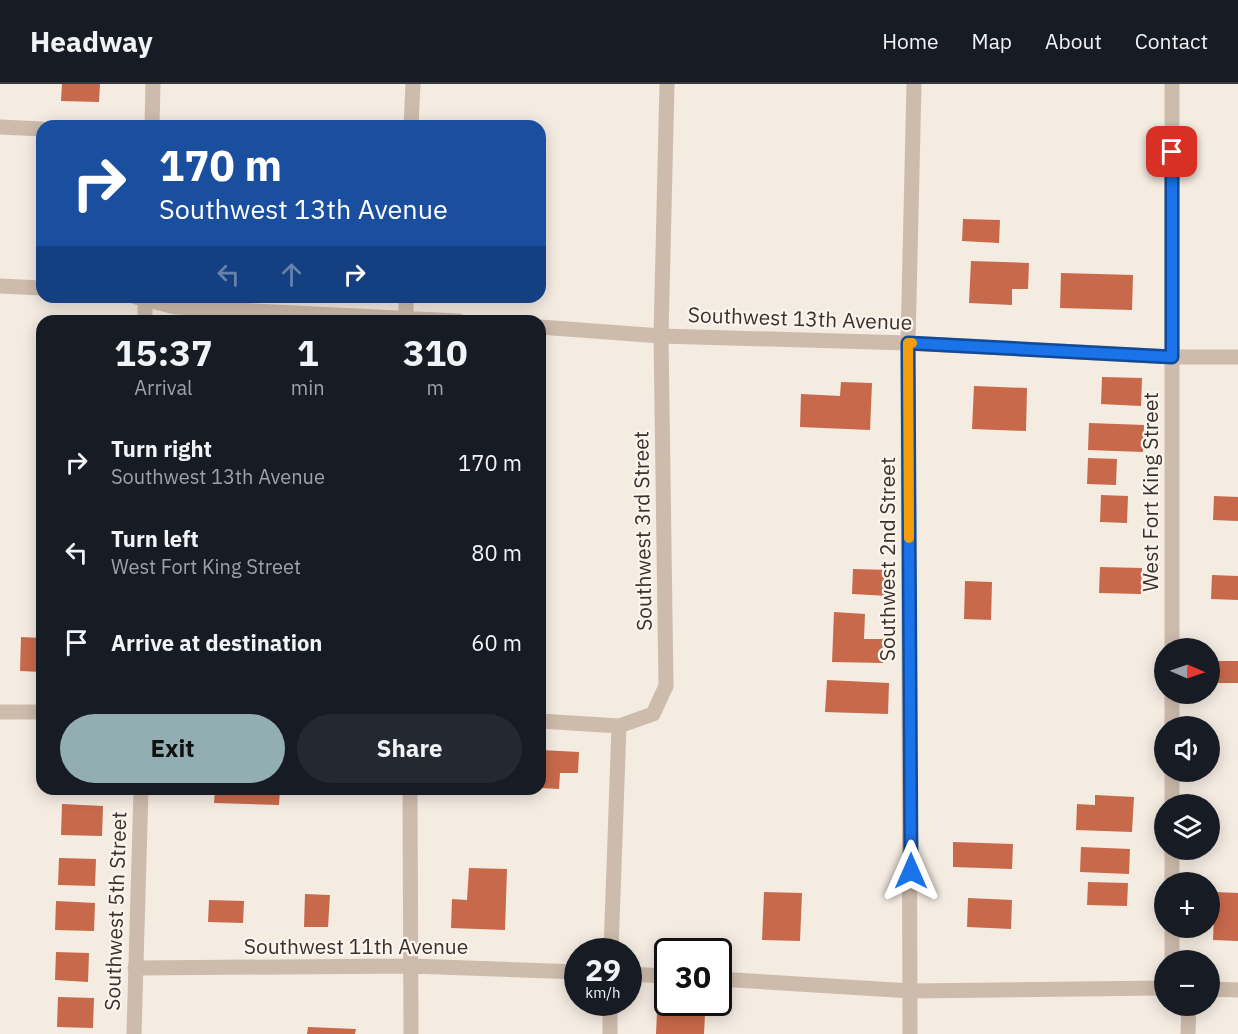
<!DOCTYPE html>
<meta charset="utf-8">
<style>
:root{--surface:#171b24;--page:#242831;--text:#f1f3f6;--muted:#9ea1a6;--line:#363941;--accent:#92aeb2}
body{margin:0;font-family:"IBM Plex Sans",sans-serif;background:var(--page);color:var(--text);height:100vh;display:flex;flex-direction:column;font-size:22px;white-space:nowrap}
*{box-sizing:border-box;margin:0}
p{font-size:20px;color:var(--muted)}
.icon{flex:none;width:33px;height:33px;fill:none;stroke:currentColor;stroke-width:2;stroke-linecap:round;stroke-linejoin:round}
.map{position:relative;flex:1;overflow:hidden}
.drawer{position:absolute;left:36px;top:231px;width:510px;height:480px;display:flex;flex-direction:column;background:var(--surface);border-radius:18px;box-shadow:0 3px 15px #0003}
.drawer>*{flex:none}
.banner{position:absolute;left:36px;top:36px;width:510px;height:183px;border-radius:18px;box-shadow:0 3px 15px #0003;background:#1a4fa0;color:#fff;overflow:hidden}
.needle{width:39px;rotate:92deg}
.tools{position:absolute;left:1154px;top:554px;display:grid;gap:12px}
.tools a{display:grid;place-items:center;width:66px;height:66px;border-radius:50%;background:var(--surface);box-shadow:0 3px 15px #0003;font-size:30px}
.speed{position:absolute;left:564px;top:854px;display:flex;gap:12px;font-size:30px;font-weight:700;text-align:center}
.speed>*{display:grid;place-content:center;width:78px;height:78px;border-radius:50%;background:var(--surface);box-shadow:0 3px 15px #0003;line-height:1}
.speed small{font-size:15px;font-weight:400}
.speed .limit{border:3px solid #111;border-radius:9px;background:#fff;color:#111}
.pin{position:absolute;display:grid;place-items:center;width:51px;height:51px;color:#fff;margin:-26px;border-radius:12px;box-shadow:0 3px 9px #0006}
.me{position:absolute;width:66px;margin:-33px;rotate:0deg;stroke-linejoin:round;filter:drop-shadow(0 0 4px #0008)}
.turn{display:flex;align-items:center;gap:21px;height:126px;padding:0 24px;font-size:27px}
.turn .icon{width:78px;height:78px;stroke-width:2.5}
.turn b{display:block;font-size:42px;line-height:51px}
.lanes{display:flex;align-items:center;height:57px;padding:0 24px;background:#0003;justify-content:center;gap:30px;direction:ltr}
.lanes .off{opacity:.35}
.eta{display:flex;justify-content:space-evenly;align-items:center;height:102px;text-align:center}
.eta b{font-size:36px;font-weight:700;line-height:42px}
.primary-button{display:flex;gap:12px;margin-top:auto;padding:12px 24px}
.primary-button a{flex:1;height:69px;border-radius:36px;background:var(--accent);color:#111;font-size:24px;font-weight:700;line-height:69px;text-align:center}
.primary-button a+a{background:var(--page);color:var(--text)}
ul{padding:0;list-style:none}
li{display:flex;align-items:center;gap:18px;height:90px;padding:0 24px}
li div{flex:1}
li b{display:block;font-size:22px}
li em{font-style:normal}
header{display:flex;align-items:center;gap:36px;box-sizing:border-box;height:84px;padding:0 30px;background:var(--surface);border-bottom:2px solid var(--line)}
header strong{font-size:28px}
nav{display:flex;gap:33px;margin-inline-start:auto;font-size:21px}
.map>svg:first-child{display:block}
.building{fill:#c8694b}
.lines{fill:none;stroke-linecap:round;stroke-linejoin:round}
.minor{stroke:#cdbbac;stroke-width:15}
.route-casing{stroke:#114b97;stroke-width:15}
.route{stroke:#1a73e8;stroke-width:10}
.slow{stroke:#f59e0b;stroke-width:10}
.labels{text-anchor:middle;stroke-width:4.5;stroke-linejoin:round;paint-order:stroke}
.street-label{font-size:21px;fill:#3b302b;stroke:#fbf5ee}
</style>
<header>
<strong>Headway</strong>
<nav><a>Home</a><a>Map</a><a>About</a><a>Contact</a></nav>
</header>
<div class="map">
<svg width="1238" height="950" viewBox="0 0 1238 950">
<rect width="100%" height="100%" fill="#f4ebe1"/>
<path class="building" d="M62 0H100L99 18 61 17Z
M963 135 1000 136 999 159 962 157Z
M971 177 1029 179 1028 205H1012V221L969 219Z
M1061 189 1133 191 1132 226 1060 224Z
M1102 293 1142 294 1141 322 1101 320Z
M841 298 872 299 870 346 800 343 801 310 840 312Z
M974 302 1027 304 1026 347 972 345Z
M1089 339 1144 341 1143 368 1088 366Z
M1088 374 1117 375 1116 401 1087 400Z
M1101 411 1128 412 1127 439 1100 438Z
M1214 412 1238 413V437L1213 436Z
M1100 483 1142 484 1141 510 1099 509Z
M853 485 890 486 889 512 852 510Z
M1212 491 1238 492V516L1211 515Z
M965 497 992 498 991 536 964 535Z
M834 528 865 530 864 555H883V579L832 578Z
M21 553 42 554V588L20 587Z
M1216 577H1238V599H1216Z
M827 596 889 599 888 630 825 628Z
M541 666 579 668 578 689H560L559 705 540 704Z
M215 705H280L279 721 214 719Z
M1095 711 1134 713 1132 748 1076 746 1077 720 1095 721Z
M62 720 103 722 102 752 61 751Z
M953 758 1013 760 1012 785 953 783Z
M1081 763 1130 765 1129 790 1080 788Z
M59 774 96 775 95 802 58 801Z
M469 784 507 785 505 846 451 844 452 815 467 816Z
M1088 798 1128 799 1127 822 1087 821Z
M764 808 802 809 800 857 762 856Z
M1215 808 1238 809V857L1213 856Z
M305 810 330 811 328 843H304Z
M968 814 1012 816 1011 845 967 843Z
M209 816 244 817 243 839 208 838Z
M56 817 95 819 94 847 55 846Z
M56 868 89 869 88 898 55 896Z
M58 913 94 914 93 944 57 943Z
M657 928 705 930 704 950H656Z
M308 943 356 945 355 950H307Z"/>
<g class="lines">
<path class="minor" d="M1172 0V564
M152 42 153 0
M411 42 413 0
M0 43 42 45
M0 202 42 204
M136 213 175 223 459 237
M145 237V213
M406 237V213
M540 243 661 252 908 259 1172 273H1238
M0 628H42
M540 637 619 642
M1172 642V609
M410 705 411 950
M1172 720V687
M1172 798V765
M611 867 619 642 653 630 666 602 661 252 667 0
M1172 876V843
M135 884 411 882 578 888
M628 890 668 892
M718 895 911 907 1164 904
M1209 905 1238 906
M610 918V950
M134 950 141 705
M910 950 908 259 914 0
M1188 950 1189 921"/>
</g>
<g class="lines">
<g class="route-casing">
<path id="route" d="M911 787 908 259 1172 273V68"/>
</g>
<use href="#route" class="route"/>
<path class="slow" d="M909 454 908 259H912"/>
</g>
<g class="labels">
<g class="street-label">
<text transform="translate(800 235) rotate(2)" y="7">Southwest 13th Avenue</text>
<text transform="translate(1151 408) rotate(-90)" y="7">West Fort King Street</text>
<text transform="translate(643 447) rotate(-91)" y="7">Southwest 3rd Street</text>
<text transform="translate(888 475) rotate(-90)" y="7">Southwest 2nd Street</text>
<text transform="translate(116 827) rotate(-88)" y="7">Southwest 5th Street</text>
<text x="356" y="870">Southwest 11th Avenue</text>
</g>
</g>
</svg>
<div class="tools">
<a><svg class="needle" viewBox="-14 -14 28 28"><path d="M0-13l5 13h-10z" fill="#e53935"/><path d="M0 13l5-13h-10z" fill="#9ea1a6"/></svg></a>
<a><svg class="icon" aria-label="sound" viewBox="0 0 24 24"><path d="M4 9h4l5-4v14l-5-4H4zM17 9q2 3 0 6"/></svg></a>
<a><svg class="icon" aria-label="layers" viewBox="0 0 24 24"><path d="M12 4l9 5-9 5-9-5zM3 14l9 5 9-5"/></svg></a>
<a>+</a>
<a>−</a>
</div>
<div class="speed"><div>29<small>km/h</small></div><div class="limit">30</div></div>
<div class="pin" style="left:1172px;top:68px;background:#d93025"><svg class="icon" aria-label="arrive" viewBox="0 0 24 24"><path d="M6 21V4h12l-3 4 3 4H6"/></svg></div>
<svg class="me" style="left:911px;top:787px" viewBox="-20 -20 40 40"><path d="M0-17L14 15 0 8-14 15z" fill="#1a73e8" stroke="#fff" stroke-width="4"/></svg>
<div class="banner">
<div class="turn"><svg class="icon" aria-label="right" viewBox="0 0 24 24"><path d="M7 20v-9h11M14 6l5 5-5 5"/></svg><div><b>170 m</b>Southwest 13th Avenue</div></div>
<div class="lanes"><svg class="icon off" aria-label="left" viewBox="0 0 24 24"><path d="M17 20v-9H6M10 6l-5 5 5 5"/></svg><svg class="icon off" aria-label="ahead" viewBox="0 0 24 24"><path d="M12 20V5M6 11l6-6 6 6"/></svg><svg class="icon" aria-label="right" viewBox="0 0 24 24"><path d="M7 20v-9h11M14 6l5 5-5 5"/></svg></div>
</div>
<section class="drawer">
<div class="eta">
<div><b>15:37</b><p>Arrival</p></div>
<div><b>1</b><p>min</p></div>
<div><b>310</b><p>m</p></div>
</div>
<ul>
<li><svg class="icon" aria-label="right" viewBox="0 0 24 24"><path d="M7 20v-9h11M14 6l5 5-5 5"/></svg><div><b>Turn right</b><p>Southwest 13th Avenue</p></div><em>170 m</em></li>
<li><svg class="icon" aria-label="left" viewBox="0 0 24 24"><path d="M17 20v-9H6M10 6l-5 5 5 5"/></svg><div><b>Turn left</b><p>West Fort King Street</p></div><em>80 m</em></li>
<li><svg class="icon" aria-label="arrive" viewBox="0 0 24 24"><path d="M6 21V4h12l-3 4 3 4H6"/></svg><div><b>Arrive at destination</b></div><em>60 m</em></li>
</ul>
<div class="primary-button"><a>Exit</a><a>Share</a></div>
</section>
</div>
